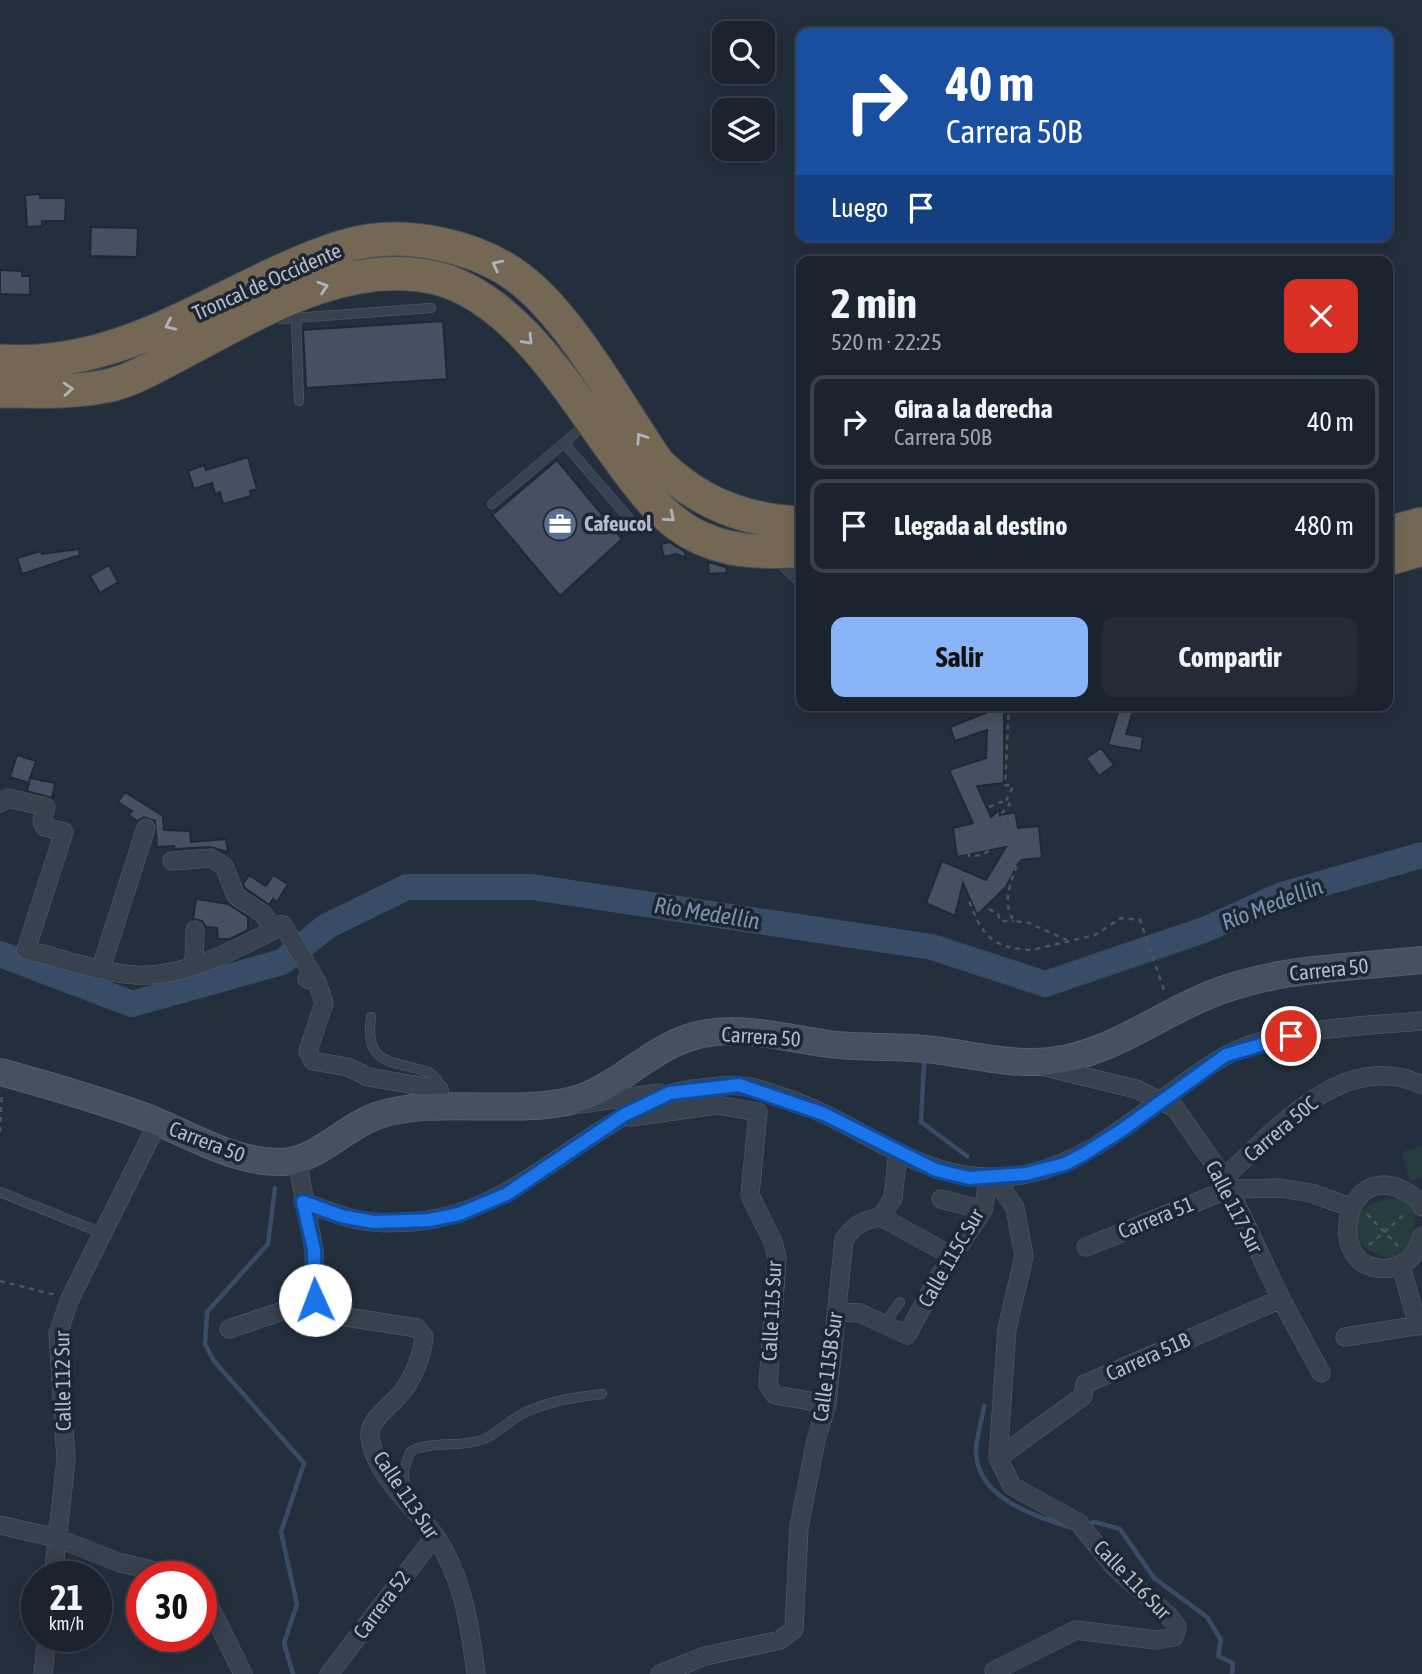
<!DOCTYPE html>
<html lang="es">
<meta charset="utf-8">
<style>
:root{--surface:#1b232e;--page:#242b36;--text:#f1f3f6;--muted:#a0a4aa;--line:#39404a;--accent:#8ab4f8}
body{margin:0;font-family:"Asap Condensed",sans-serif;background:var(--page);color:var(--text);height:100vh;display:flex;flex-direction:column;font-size:26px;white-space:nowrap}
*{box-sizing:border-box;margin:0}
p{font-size:23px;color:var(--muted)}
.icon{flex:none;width:38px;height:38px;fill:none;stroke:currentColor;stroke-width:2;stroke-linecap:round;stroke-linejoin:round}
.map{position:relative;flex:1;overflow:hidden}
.side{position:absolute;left:796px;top:256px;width:597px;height:455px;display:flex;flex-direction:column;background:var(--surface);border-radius:14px;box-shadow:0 4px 18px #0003,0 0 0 2px var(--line)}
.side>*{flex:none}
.top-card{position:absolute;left:796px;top:28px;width:597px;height:214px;border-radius:14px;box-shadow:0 4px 18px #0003,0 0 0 2px var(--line);background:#1a4fa0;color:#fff;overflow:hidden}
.tools{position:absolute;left:712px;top:21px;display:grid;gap:14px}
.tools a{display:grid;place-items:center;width:63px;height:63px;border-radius:14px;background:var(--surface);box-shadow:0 4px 18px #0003,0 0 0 2px var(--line);font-size:35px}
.speed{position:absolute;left:21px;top:1561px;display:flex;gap:14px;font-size:35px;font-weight:700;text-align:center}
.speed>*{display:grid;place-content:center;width:91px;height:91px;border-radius:50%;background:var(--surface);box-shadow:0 4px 18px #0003,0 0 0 2px var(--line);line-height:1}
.speed small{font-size:18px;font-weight:400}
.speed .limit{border:10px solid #d22;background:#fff;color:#111}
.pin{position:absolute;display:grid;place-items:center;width:60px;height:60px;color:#fff;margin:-30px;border:4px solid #fff;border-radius:50%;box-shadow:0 2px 7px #0007}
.me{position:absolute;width:77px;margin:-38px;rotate:358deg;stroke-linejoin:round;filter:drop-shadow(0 0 5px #0008)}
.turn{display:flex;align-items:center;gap:24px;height:147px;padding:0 35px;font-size:32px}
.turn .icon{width:91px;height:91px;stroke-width:2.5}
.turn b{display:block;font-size:49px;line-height:60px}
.then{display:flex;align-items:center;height:66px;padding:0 35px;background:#0003;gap:14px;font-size:26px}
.round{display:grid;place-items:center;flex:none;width:74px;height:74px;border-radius:14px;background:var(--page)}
.headline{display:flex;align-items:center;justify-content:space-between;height:119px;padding:0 35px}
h1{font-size:42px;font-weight:700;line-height:52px}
.primary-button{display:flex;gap:14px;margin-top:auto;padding:14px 35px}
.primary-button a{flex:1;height:80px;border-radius:14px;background:var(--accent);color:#111;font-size:28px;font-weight:700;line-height:80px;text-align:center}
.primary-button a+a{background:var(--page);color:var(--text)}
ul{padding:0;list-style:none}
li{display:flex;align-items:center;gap:21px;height:94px;margin:0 14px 10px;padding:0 21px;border:4px solid var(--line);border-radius:14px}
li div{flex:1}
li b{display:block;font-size:26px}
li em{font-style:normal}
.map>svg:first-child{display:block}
.green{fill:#263c3f}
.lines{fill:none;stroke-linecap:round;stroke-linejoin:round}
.stream{stroke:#394c67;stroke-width:4.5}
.river{stroke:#394c67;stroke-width:26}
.building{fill:#455162;stroke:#1f2835;stroke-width:2}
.lane-casing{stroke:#565f6c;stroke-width:10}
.street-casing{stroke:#565f6c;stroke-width:19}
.secondary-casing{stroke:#565f6c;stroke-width:28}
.highway-casing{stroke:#434c59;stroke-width:35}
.path{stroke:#44595c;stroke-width:2.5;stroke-dasharray:5 5;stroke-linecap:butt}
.lane{stroke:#38414e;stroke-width:9}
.street{stroke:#38414e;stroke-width:18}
.secondary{stroke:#465061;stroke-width:26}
.highway{stroke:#746855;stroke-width:33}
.oneway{stroke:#aeb4bd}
.route-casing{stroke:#114b97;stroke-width:18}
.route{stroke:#1a73e8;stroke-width:12}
.labels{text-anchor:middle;stroke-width:7;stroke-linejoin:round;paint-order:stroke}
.street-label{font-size:21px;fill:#b4bcc9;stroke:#1d2633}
.poi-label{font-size:21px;font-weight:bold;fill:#b4bcc9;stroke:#1d2633;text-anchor:start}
.water-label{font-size:23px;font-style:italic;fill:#7c92b1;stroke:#1d2633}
</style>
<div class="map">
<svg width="1422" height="1674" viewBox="0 0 1422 1674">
<rect width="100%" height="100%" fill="#242f3e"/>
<path class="green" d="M1422 1146V1178L1410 1181 1402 1152Z
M1403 1198 1414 1205C1419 1225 1411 1246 1398 1260 1339 1252 1340 1198 1403 1198Z"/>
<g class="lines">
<path class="stream" d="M924 1063 921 1122 967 1156
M275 1188 268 1244 207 1312 205 1344 214 1361 304 1463 281 1532 297 1604 284 1643 293 1674
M984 1406C982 1420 977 1435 976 1449 975 1497 1032 1515 1069 1527
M1085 1525 1095 1522 1120 1529 1154 1578 1207 1617 1221 1640 1218 1656 1233 1663 1232 1674"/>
<path class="river" d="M0 954 132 1004 282 962 327 926 407 887H532L932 947 1045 984 1204 930 1282 895 1422 855"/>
</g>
<path class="building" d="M40 194V198H66L65 221H42V226L27 227 25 195Z
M91 227 138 228 137 257 90 256Z
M0 270 22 271V276H30V295L0 294Z
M443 321 447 379 306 388 303 330Z
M248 457 257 489 250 491 251 496 223 504 220 492 215 494 212 483 194 489 188 471 204 465 206 470Z
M557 460 622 539 560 596 492 515Z
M669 542 684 551 686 558 676 554 664 557 661 544Z
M79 549 80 555 22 574 17 558 41 551 42 554Z
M708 562 726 567 727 573 709 574Z
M109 565 118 582 100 593 90 576Z
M1120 705H1135L1126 734 1143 737 1141 751 1108 745Z
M1004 709V783L977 786 991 817 999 810 1000 815 1015 812 1018 828 1039 826 1042 858 1020 860 1006 887 977 915 963 883 955 916 926 903 942 861 986 880 1006 847 957 857 953 828 973 823 949 770 986 758 987 730 955 741 950 727 993 710Z
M1101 748 1114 765 1099 776 1086 758Z
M17 755 36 761 30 778 55 783 52 798 27 791 30 779 29 783 10 777Z
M125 792 163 816 164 830 190 831 191 842 226 839 228 852 210 847 175 849 174 846 157 847 155 821 144 817 137 821 129 815 132 811 118 802Z
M249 875 266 886 273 875 288 884 277 902 273 899 269 905 245 888 243 884Z
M196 899 228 904 248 917V930L230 939H218L217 928 206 927 202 921 193 919Z"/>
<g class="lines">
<g class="lane-casing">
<path id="lane" d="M296 317 299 401
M281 319 431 308
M586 424 564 443 633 523
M492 504 564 443
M781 558 784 567 802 584
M371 1017C364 1068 393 1059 430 1073L437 1079 439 1089
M0 1192 102 1233
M883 1325 900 1302
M405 1495 404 1470 410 1452C428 1441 457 1447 478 1441 495 1437 508 1420 524 1413 549 1401 575 1397 602 1394"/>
</g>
<g class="street-casing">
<path id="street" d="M0 803 8 798 46 807 42 821 45 827 64 832 26 950C62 958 100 973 136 975 186 978 240 947 283 925
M172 861 211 858 224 866 236 896 262 913 270 923 283 925
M283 925 317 982
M194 964 195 930
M101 968 146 828
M307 979 317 982 324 1003 308 1051 313 1061 348 1067 368 1077 439 1089 441 1108
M1041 1066 1136 1089 1175 1108 1224 1178 1281 1299 1321 1373
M580 1104 659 1093
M631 1117 717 1105 758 1112 750 1195 773 1242 777 1258 768 1385 775 1395 827 1404
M297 1160 314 1250 315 1300 327 1314 417 1328 424 1337C422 1355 414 1376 403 1391 393 1405 367 1419 370 1438 376 1477 414 1506 435 1536 463 1577 470 1626 476 1674
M1224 1178C1276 1130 1343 1048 1422 1085
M941 1199 983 1210
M303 1202C326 1210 349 1220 373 1222 471 1230 524 1180 600 1131 628 1113 659 1093 693 1089 708 1087 726 1084 742 1086 757 1087 774 1094 789 1099 873 1129 931 1193 1027 1174 1106 1157 1157 1095 1225 1056 1274 1028 1366 1026 1422 1021
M1422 1207V1203C1345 1136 1317 1278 1390 1268 1409 1265 1417 1253 1422 1236
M881 1217 952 1256
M1086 1247 1229 1189 1281 1188 1311 1193 1350 1207
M1401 1266 1418 1326
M837 1312 860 1313 907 1335 935 1283 983 1210 989 1178
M229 1329 315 1300
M1345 1337 1422 1325
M998 1458 1083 1396 1085 1384 1281 1299
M0 1525 57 1538 118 1562 179 1577
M53 1577 66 1460 58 1333 70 1299 158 1122
M201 1595 206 1599 243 1674
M994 1671 1076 1630 1156 1640 1174 1637 1177 1627 1168 1615 1115 1568 1079 1523 1012 1486 998 1458 1007 1329 1024 1256 1015 1208 995 1177
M43 1674 47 1636
M329 1674 435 1536
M660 1674 705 1656 780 1640 794 1629 799 1527 816 1440 827 1404 844 1240C853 1225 864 1220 881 1217L893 1198 898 1152"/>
</g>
<g class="secondary-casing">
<path id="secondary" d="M0 1072C48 1085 96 1099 143 1116 188 1133 234 1164 284 1162 317 1160 345 1127 376 1116 433 1096 510 1115 570 1101 619 1089 652 1044 702 1034 744 1026 787 1038 828 1044 860 1048 893 1046 925 1049 967 1053 1009 1066 1051 1061 1108 1055 1157 1016 1209 995 1276 967 1351 968 1422 960"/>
</g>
<g class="highway-casing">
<path id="highway" d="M0 361C132 370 224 285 342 247 402 228 484 245 531 288 580 333 620 408 658 463 699 503 745 521 802 523
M0 391C36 391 75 393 111 385 135 379 160 364 183 352 258 313 346 257 436 278 517 298 573 397 620 460 643 492 669 527 708 541 737 553 770 552 802 551
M1388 533 1422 524
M1388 559 1422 549"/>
</g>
<path class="path" d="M1006 801 1013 786 1005 785 1009 705
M989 807 1001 802 1010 804 1002 813 1006 836 1019 839 1023 848C1017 870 998 899 1014 921L1029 923 1067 940
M969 852V856L983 855 1006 836
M974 893 969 901C983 936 991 948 1032 950L1095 935 1121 918 1140 920 1165 993
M989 909 998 914 1000 921H1014
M0 1132 2 1093
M1367 1214 1399 1247
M1369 1245 1406 1213
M0 1281 56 1295"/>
<use href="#lane" class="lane"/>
<use href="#street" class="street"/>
<use href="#secondary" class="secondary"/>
<use href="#highway" class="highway"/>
</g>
<defs><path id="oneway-chevron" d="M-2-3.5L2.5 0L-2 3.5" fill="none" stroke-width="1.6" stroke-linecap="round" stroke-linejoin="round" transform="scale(1.75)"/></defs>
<g class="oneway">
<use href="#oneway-chevron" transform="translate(497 265) rotate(-153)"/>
<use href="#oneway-chevron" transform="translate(323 287) rotate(-18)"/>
<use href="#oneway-chevron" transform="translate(170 325) rotate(155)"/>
<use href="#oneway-chevron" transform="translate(528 340) rotate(47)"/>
<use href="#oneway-chevron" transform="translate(68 389) rotate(-4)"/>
<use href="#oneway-chevron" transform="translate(641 438) rotate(-124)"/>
<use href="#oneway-chevron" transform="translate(670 517) rotate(40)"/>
</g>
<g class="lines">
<g class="route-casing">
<path id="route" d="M315 1300 314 1250 303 1202 341 1216 374 1222 430 1220 459 1214 507 1194 624 1115 670 1093 739 1085 824 1114 936 1170 969 1178 1026 1174 1065 1164 1084 1154 1122 1130 1226 1055 1291 1036"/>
</g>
<use href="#route" class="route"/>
</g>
<defs>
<g id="office-disc" transform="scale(1.75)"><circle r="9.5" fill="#5c6f8a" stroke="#1d2633"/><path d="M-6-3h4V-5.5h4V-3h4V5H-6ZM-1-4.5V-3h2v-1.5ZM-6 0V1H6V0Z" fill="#fff"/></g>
</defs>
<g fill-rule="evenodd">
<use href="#office-disc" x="560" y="524"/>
</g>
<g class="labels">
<g class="street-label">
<text transform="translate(267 282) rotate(-24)" y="7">Troncal de Occidente</text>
<text transform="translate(1329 970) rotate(-6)" y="7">Carrera 50</text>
<text transform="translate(761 1037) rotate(4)" y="7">Carrera 50</text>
<text transform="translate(1281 1129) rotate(-40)" y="7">Carrera 50C</text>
<text transform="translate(207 1142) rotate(21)" y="7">Carrera 50</text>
<text transform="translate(1234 1207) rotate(63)" y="7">Calle 117 Sur</text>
<text transform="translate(1156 1218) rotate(-22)" y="7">Carrera 51</text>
<text transform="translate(951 1258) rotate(-60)" y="7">Calle 115C Sur</text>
<text transform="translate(772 1311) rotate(-87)" y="7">Calle 115 Sur</text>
<text transform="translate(1148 1357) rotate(-24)" y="7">Carrera 51B</text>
<text transform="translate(828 1367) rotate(-82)" y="7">Calle 115B Sur</text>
<text transform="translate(63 1381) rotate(-91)" y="7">Calle 112 Sur</text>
<text transform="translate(406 1495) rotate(56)" y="7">Calle 113 Sur</text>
<text transform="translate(1132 1580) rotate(46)" y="7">Calle 116 Sur</text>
<text transform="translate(382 1605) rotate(-53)" y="7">Carrera 52</text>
</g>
<g class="poi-label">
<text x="584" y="531">Cafeucol</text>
</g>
<g class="water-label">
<text transform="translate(1272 904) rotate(-21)" y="8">Río Medellín</text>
<text transform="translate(707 913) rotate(9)" y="8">Río Medellín</text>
</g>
</g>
</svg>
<div class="tools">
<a><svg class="icon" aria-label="search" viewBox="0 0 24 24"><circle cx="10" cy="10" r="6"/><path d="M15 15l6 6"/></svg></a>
<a><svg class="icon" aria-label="layers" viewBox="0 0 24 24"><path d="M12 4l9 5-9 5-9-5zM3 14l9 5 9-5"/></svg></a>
</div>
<div class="speed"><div>21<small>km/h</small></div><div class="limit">30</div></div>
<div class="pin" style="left:1291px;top:1036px;background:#d93025"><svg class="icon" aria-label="arrive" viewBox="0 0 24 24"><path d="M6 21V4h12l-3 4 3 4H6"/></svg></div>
<svg class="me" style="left:315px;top:1300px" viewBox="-20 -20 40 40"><circle r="19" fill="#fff"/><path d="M0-13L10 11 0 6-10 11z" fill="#1a73e8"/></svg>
<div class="top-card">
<div class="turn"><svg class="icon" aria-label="right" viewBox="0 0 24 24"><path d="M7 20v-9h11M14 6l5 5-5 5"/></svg><div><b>40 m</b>Carrera 50B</div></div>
<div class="then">Luego<svg class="icon" aria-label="arrive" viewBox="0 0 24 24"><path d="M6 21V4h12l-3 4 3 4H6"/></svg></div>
</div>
<section class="side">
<div class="headline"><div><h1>2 min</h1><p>520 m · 22:25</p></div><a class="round" style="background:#d93025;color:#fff"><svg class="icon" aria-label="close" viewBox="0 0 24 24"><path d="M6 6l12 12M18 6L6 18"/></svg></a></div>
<ul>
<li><svg class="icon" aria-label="right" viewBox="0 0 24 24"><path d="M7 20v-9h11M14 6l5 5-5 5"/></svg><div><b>Gira a la derecha</b><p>Carrera 50B</p></div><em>40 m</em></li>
<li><svg class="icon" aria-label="arrive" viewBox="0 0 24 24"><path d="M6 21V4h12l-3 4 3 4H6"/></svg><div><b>Llegada al destino</b></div><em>480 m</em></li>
</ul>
<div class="primary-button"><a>Salir</a><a>Compartir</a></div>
</section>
</div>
